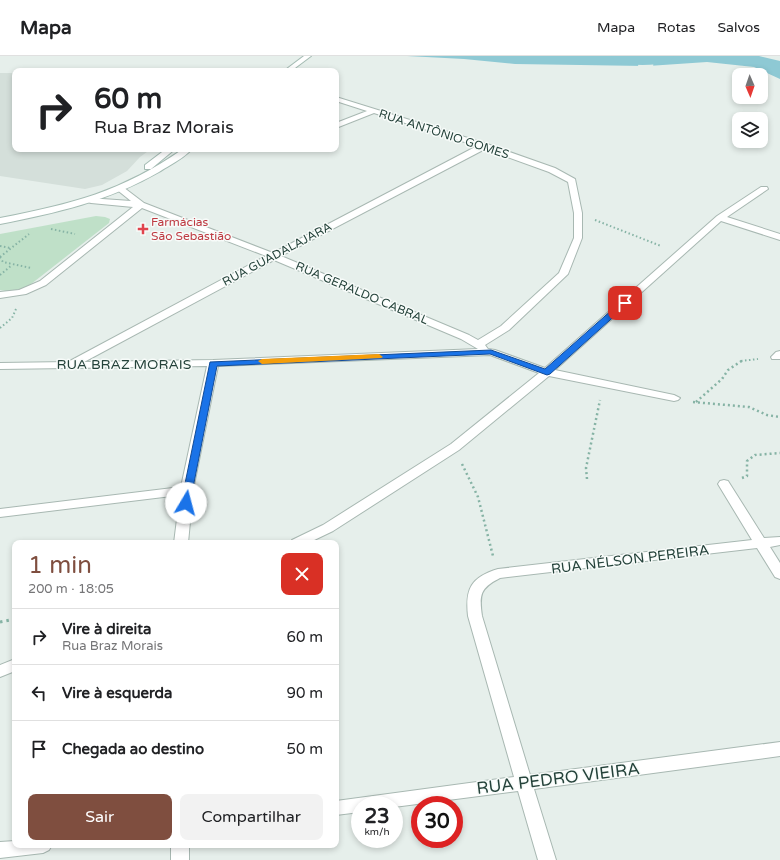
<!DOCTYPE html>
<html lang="pt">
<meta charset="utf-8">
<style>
:root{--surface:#fff;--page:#f2f2f2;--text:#202124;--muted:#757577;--line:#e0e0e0;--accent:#7f4e3f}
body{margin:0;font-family:"Varela Round",sans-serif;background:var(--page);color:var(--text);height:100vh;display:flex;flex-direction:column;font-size:15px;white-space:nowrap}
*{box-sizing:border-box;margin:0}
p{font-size:13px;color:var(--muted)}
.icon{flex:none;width:22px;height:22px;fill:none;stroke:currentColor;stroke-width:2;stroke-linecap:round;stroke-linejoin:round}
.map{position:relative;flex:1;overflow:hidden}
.sheet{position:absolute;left:12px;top:484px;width:327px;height:308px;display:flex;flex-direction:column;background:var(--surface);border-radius:8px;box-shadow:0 2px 6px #0003}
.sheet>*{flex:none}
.top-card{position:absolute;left:12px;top:12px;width:327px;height:84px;border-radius:8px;box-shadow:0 2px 6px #0003;background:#fff;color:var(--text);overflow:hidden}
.needle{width:26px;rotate:178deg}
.fabs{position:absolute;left:732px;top:12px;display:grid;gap:8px}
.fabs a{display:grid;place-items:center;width:36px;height:36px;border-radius:8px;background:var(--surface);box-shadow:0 2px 6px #0003;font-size:20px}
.speed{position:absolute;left:351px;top:740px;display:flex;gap:8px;font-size:20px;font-weight:700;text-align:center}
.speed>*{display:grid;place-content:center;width:52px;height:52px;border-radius:50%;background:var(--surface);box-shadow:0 2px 6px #0003;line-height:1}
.speed small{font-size:10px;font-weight:400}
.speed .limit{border:6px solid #d22;background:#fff;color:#111}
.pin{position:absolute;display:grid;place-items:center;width:34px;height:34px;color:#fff;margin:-17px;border-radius:8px;box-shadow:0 2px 6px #0006}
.me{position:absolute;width:44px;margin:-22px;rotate:8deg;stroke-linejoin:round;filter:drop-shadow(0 0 3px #0008)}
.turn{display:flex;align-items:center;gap:14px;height:84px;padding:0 16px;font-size:18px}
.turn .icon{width:52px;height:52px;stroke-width:2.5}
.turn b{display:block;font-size:28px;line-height:34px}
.round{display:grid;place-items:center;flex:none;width:42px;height:42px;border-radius:8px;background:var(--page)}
.summary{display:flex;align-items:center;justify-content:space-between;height:68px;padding:0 16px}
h1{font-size:24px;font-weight:600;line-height:30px;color:var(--accent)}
.action{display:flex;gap:8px;margin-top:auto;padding:8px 16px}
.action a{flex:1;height:46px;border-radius:8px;background:var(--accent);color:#fff;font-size:16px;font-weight:600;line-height:46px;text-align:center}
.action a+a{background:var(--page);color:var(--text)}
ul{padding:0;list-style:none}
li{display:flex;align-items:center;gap:12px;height:56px;padding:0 16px;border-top:1px solid var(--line)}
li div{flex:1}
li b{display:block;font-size:15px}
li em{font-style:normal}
header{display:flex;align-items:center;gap:24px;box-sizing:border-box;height:56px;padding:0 20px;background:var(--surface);border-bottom:1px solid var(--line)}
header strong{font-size:19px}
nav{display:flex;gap:22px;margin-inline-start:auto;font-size:14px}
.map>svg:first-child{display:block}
.built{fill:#d4dfda}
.green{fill:#bfe0c8}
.water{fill:#8ec9d4}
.pier{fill:#e6efeb}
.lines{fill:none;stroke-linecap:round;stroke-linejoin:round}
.river{fill:#8ec9d4;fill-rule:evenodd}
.street-casing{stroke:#a8b8b2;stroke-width:2}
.secondary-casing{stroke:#a4bbb3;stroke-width:2}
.path-far2{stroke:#86b3a5;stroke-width:2;stroke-dasharray:1.5 2.5;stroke-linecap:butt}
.path-far1{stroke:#86b3a5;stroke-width:2.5;stroke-dasharray:2 3;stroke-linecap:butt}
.path{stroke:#86b3a5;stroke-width:3;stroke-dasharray:2.5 4;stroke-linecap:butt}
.street{fill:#fff;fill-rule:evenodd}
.secondary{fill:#fff;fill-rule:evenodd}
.route{fill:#1a73e8;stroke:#114b97}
.slow{fill:#f59e0b}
.health-dot{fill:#e0444e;stroke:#f7fbf9;stroke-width:1.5}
.labels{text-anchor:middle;stroke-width:3;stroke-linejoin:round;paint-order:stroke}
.far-street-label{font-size:12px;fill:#24423a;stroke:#f7fbf9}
.far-health-label{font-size:12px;fill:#be3a42;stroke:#f7fbf9;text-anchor:start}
.street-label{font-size:14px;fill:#24423a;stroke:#f7fbf9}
.near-street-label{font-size:17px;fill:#24423a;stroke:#f7fbf9}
</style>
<header>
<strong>Mapa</strong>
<nav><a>Mapa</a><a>Rotas</a><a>Salvos</a></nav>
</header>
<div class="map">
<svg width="780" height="804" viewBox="0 0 780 804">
<rect width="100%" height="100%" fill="#e6efeb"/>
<path class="built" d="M0 17H15V93H151L140 101 127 115 102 129 85 133 0 120Z"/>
<path class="green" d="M96 160 105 161 110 163 109 167 26 232 12 236 0 234V178Z"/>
<path class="water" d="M407 0H646L645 10 515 8 464 3Z
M649 0H759L780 5V23L754 11 707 6 648 10Z"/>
<path class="pier" d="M639 0H654L653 12 638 11Z"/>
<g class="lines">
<path class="river" d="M611 0H674L670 6C653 10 632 10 615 6Z"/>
<g class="street-casing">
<path id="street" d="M336 41 487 88 555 112 575 123 582 157V182L568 218 509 274 485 289 488 293 495 294 545 312 717 160 761 131H767L768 133 727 161 780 178V184L721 165 555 314 674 339 680 342 678 344 674 345 549 320 459 394 333 475 308 487H290L292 484 323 469 451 388 539 317 490 299 218 310 193 434 188 487H174L180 439 0 461V453L181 431 207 310 0 313V307L68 306 266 200 142 152 46 229 26 238 0 242V236L19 234 40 225 133 151 91 147 88 146 87 144 88 142 131 145 116 133 117 131H123L144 147 273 197 477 90 374 57 336 72V67L367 55 336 45ZM485 93 549 116 568 126 574 157V182L559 217 501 270 478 284 469 279 281 200ZM274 204 461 283 478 293 213 304 84 306Z
M780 295V303H772L771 301 776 296Z
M724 424 728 425 764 482 780 481V489L770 491 780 507V523L775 521 757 492 500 522C480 532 479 539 482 560L530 719 780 686V700L534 733 556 804H538L518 735 394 751V749H360V756L336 759V745L514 721 468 560C465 533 471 521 498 513L752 484 718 428 720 425Z
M15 603V615L0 621V609Z
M15 785V789H52L49 794 43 797 0 802V786Z
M171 789H189V804H171Z"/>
</g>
<g class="secondary-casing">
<path id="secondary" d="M304 0H311L291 15H284Z
M166 93H175L151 113H145V109Z
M183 93H192C184 102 170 109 159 116 109 145 56 157 0 168V162C72 148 121 136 183 93Z"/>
</g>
<path class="path-far2" d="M595 164 661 190
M51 173 75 178
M0 190 10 192
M0 201 3 206 31 212
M0 201 29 178
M0 219 12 209
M0 272 12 262 16 253
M741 305 758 303"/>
<path class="path-far1" d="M693 346 749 351 767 359 780 361
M696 346 722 323 728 314 743 304
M462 408 478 441 493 500
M742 422 747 420V405L755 399 780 397
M587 423 586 412 600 344"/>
<path class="path" d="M0 566 15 563"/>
<use href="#street" class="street"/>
<use href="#secondary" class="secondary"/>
</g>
<path class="route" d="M622 245H625L629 247 550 318 547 319 490 298 217 310 190 447 186 450 181 447 210 306 491 294 545 313Z"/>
<path class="slow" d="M379 298 383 301 381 302 262 308 258 305 262 303Z"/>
<path class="health-dot" d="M141 167h4v4h4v4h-4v4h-4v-4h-4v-4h4z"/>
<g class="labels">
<g class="far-street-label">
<text transform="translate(444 78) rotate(18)" y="4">RUA ANTÔNIO GOMES</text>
<text transform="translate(277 198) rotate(-28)" y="4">RUA GUADALAJARA</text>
<text transform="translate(362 237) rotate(23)" y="4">RUA GERALDO CABRAL</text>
</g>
<g class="far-health-label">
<text x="151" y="170">Farmácias<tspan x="151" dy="14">São Sebastião</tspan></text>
</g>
<g class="street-label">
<text x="124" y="313">RUA BRAZ MORAIS</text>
<text transform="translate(630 503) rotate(-7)" y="5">RUA NÉLSON PEREIRA</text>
</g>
<g class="near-street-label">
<text transform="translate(558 722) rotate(-7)" y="6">RUA PEDRO VIEIRA</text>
</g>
</g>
</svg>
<div class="fabs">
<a><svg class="needle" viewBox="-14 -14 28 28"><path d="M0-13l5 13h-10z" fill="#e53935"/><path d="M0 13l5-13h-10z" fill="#757577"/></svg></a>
<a><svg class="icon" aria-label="layers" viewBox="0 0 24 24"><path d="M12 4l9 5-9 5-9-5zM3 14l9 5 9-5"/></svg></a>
</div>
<div class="speed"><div>23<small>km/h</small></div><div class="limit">30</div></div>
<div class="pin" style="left:625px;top:247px;background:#d93025"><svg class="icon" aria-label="arrive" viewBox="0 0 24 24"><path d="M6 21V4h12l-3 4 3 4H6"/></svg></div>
<svg class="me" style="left:186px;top:447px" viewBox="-20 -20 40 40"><circle r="19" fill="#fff"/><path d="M0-13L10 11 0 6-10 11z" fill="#1a73e8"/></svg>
<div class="top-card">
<div class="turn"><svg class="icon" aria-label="right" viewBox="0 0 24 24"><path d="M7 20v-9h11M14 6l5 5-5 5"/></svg><div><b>60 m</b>Rua Braz Morais</div></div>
</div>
<section class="sheet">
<div class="summary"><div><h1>1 min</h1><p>200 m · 18:05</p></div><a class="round" style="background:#d93025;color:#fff"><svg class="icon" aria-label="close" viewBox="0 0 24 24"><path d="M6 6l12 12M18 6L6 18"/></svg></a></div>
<ul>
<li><svg class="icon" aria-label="right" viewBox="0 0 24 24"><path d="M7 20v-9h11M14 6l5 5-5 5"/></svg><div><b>Vire à direita</b><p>Rua Braz Morais</p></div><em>60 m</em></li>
<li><svg class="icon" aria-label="left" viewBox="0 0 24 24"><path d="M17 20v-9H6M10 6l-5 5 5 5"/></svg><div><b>Vire à esquerda</b></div><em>90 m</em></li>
<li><svg class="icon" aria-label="arrive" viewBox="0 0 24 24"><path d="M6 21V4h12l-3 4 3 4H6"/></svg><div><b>Chegada ao destino</b></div><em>50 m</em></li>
</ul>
<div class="action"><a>Sair</a><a>Compartilhar</a></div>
</section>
</div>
